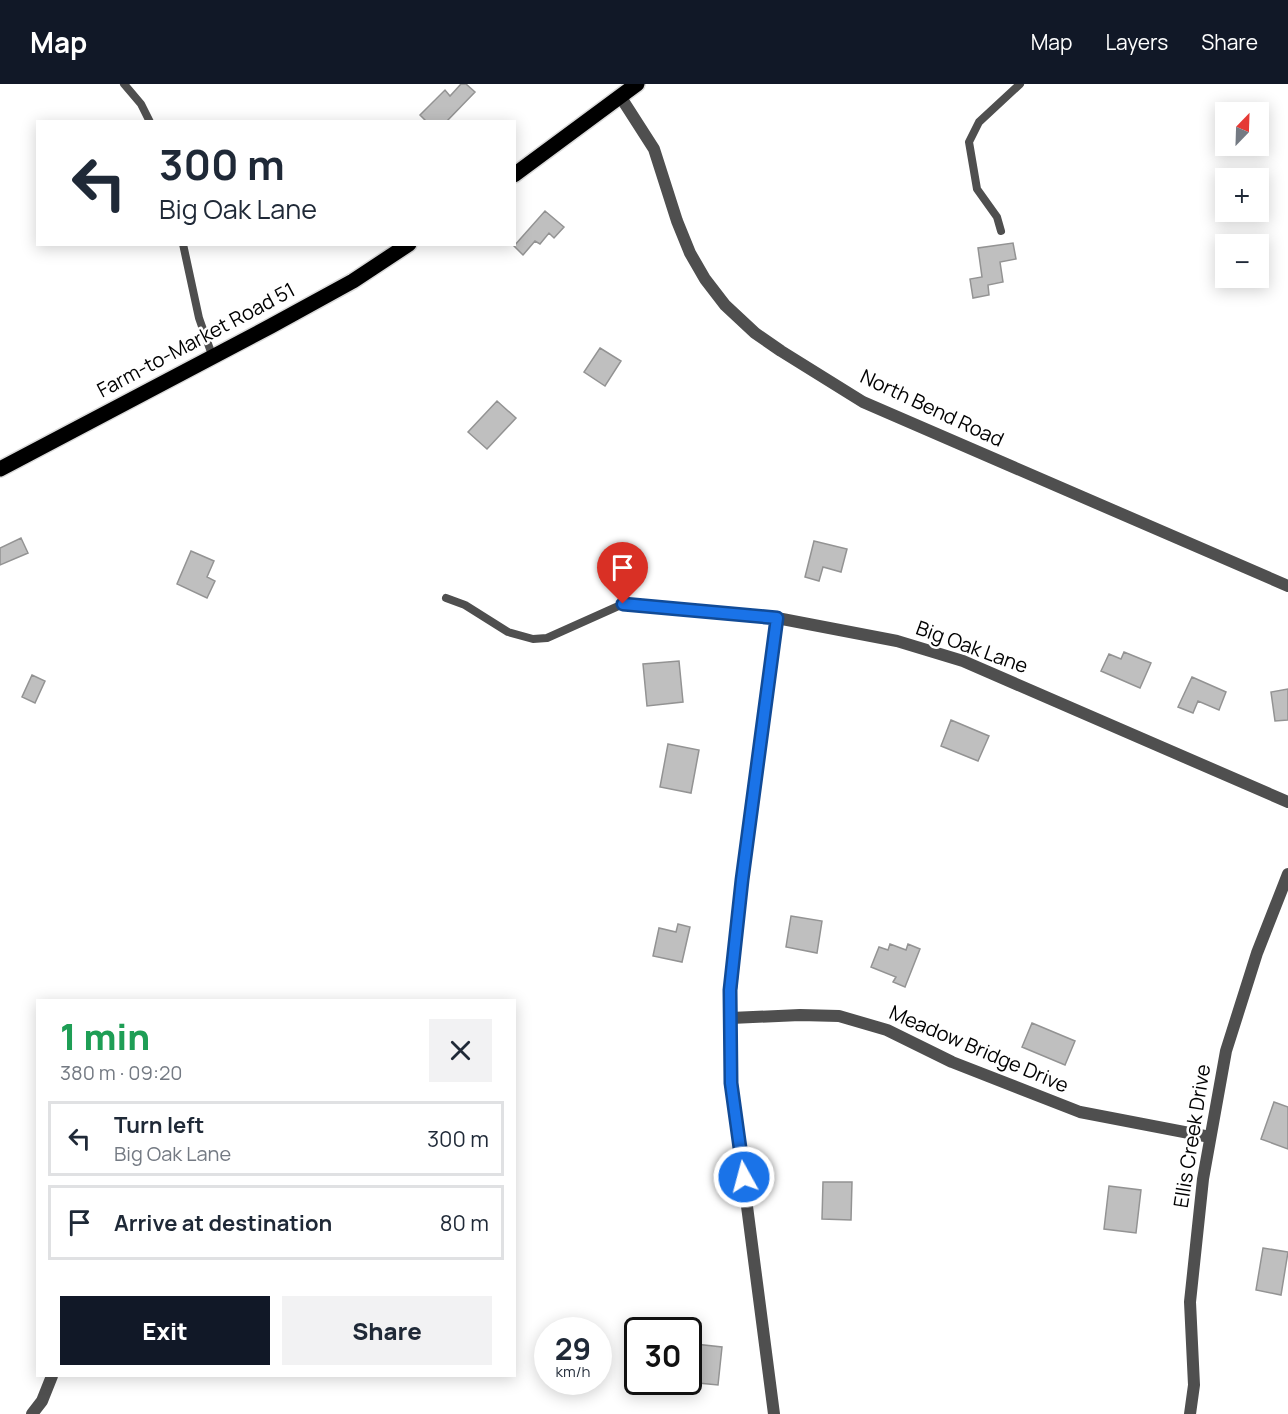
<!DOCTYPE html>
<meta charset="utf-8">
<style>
:root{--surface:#fff;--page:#f2f2f3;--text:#1f2937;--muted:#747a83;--line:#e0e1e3;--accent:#111827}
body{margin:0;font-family:Manrope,sans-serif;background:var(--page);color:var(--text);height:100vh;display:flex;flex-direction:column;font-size:22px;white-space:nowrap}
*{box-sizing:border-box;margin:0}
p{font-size:20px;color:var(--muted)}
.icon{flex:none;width:33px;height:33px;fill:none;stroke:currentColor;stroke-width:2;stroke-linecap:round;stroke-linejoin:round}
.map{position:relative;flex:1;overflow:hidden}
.details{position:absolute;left:36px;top:915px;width:480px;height:378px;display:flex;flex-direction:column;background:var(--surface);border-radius:0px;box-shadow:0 3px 15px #0003}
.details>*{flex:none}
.banner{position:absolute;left:36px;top:36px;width:480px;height:126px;border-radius:0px;box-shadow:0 3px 15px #0003;background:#fff;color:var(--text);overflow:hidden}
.needle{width:39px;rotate:23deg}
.buttons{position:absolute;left:1215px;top:18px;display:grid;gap:12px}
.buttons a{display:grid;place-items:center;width:54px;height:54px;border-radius:0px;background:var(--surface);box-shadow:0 3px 15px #0003;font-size:30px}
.speed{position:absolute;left:534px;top:1233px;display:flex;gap:12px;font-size:30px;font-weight:700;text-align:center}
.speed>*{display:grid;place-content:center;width:78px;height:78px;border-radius:50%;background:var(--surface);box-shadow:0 3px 15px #0003;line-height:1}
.speed small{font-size:15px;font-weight:400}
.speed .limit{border:3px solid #111;border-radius:9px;background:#fff;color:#111}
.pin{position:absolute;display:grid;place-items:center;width:51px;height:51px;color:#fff;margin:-62px -26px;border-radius:50% 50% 50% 0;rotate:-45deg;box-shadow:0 0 6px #0007}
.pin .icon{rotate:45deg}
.me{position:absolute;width:66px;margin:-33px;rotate:353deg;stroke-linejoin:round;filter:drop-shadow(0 0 4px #0008)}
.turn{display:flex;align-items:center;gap:21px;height:126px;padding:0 24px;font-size:27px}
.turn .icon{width:78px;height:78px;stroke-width:2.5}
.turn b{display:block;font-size:42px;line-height:51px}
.round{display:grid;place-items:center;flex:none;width:63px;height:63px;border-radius:0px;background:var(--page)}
.headline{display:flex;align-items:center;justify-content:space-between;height:102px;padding:0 24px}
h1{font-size:36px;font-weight:800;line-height:45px;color:#1e9e55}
.action{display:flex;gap:12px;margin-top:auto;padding:12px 24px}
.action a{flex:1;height:69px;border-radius:0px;background:var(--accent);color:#fff;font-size:24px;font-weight:800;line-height:69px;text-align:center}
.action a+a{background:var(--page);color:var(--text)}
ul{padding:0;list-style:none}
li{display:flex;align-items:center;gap:18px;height:75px;margin:0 12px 9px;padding:0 12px;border:3px solid var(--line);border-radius:0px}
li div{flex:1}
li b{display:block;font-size:22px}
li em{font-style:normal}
header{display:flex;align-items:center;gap:36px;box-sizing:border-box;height:84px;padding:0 30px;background:var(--accent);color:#fff}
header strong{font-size:28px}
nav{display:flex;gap:33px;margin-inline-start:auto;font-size:21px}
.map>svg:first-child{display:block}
.building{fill:#bfbfbf;stroke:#939393;stroke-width:1.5}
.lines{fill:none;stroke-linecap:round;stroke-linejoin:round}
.primary-casing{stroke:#dbdbdb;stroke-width:18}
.service{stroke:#4f4f4f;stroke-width:8}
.minor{stroke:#4f4f4f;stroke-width:12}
.tertiary{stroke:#4f4f4f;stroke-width:12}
.primary{stroke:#000;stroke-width:15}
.route-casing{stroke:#114b97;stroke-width:15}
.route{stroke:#1a73e8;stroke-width:10}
.labels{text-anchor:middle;stroke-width:5;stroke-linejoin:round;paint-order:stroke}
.street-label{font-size:20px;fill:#000;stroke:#fff}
</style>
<header>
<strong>Map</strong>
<nav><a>Map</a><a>Layers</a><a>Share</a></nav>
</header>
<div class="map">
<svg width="1288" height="1330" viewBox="0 0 1288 1330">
<rect width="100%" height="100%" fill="#fff"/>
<path class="building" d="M461 0H466L475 8 446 38H427L420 31 445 6 450 12Z
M545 127 564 143 554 154 549 149 540 160 535 157 523 171 514 162Z
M1013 159 1016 175 1000 178 1003 198 988 201 989 211 973 214 970 195 982 193 978 164Z
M600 264 621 277 605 302 584 288Z
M497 317 516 334 487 365 468 348Z
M21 454 28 469 0 481V464Z
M814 457 847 465 841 488 823 483 819 497 805 493Z
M191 467 214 477 207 493 215 497 207 514 177 500Z
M1124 568 1151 579 1140 604 1101 587 1109 570 1121 575Z
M679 577 683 618 647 622 643 580Z
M32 591 45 597 35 619 22 613Z
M1192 593 1226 608 1219 626 1198 617 1193 629 1178 623Z
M1288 605V636L1275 637 1271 608Z
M951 636 989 652 978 677 941 662Z
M668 660 699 666 691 709 660 703Z
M791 832 822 837 817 869 786 863Z
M678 840 690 843 682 878 653 872 659 844 676 848Z
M890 860 906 866 908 860 920 865 905 903 893 898 896 893 871 883 879 863 888 866Z
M1032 939 1075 957 1065 981 1022 963Z
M1274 1018 1288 1023V1065L1261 1055Z
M823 1098H852L851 1136 822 1135Z
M1109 1102 1141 1106 1136 1149 1104 1145Z
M1263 1164 1288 1168 1281 1211 1256 1206Z
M695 1260 722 1263 718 1301 688 1298V1288H693Z"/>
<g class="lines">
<g class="primary-casing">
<path id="primary" d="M514 91 637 0
M0 385 271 242 353 197 409 160"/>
</g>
<path class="service" d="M124 0 141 20 150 38
M1001 147 997 133 977 105 969 58 979 38 1020 0
M183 160 199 234 212 271
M446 514 465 521 508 548 533 555 547 554 623 520"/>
<path class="minor" d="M623 520 777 534 897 557 963 577 1288 718
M731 934 800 931 839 932 887 946 952 978 1080 1028 1210 1053
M32 1330 42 1317 52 1292
M774 1330 731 999V906L742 796 777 534
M1190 1330 1194 1301 1190 1218 1203 1095 1226 967 1257 869 1288 790"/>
<path class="tertiary" d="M620 12 654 65 677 137 690 169 705 195 725 221 755 249 781 267 863 318 1288 502"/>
<use href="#primary" class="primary"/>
</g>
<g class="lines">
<g class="route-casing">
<path id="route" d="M623 520 777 534 742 796 730 906 731 999 744 1093"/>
</g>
<use href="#route" class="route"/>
</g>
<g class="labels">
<g class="street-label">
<text transform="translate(196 256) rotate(-28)" y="7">Farm-to-Market Road 51</text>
<text transform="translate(932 324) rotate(25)" y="7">North Bend Road</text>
<text transform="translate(972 563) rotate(20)" y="7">Big Oak Lane</text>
<text transform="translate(979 965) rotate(23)" y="7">Meadow Bridge Drive</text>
<text transform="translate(1192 1052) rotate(-81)" y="7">Ellis Creek Drive</text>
</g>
</g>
</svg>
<div class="buttons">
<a><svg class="needle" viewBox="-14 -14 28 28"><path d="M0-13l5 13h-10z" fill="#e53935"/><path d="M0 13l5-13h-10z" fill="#747a83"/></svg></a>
<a>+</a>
<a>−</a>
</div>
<div class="speed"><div>29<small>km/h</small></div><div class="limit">30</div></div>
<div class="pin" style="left:623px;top:520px;background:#d93025"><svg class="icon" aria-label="arrive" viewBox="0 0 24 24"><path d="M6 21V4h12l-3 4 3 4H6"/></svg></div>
<svg class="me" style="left:744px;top:1093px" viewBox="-20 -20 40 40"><circle r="17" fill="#1a73e8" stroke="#fff" stroke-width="3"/><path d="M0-11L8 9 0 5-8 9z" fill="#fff"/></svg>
<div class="banner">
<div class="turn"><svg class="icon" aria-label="left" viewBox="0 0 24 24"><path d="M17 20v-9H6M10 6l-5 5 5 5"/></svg><div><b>300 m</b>Big Oak Lane</div></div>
</div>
<section class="details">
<div class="headline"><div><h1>1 min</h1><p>380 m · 09:20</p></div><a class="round"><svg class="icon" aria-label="close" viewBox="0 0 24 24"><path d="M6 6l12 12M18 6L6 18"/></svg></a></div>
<ul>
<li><svg class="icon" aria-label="left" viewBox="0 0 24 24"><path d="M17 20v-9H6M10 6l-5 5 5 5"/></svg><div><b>Turn left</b><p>Big Oak Lane</p></div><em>300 m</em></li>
<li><svg class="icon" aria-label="arrive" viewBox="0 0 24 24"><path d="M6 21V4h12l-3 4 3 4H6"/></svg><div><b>Arrive at destination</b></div><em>80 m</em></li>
</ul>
<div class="action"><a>Exit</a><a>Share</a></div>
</section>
</div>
